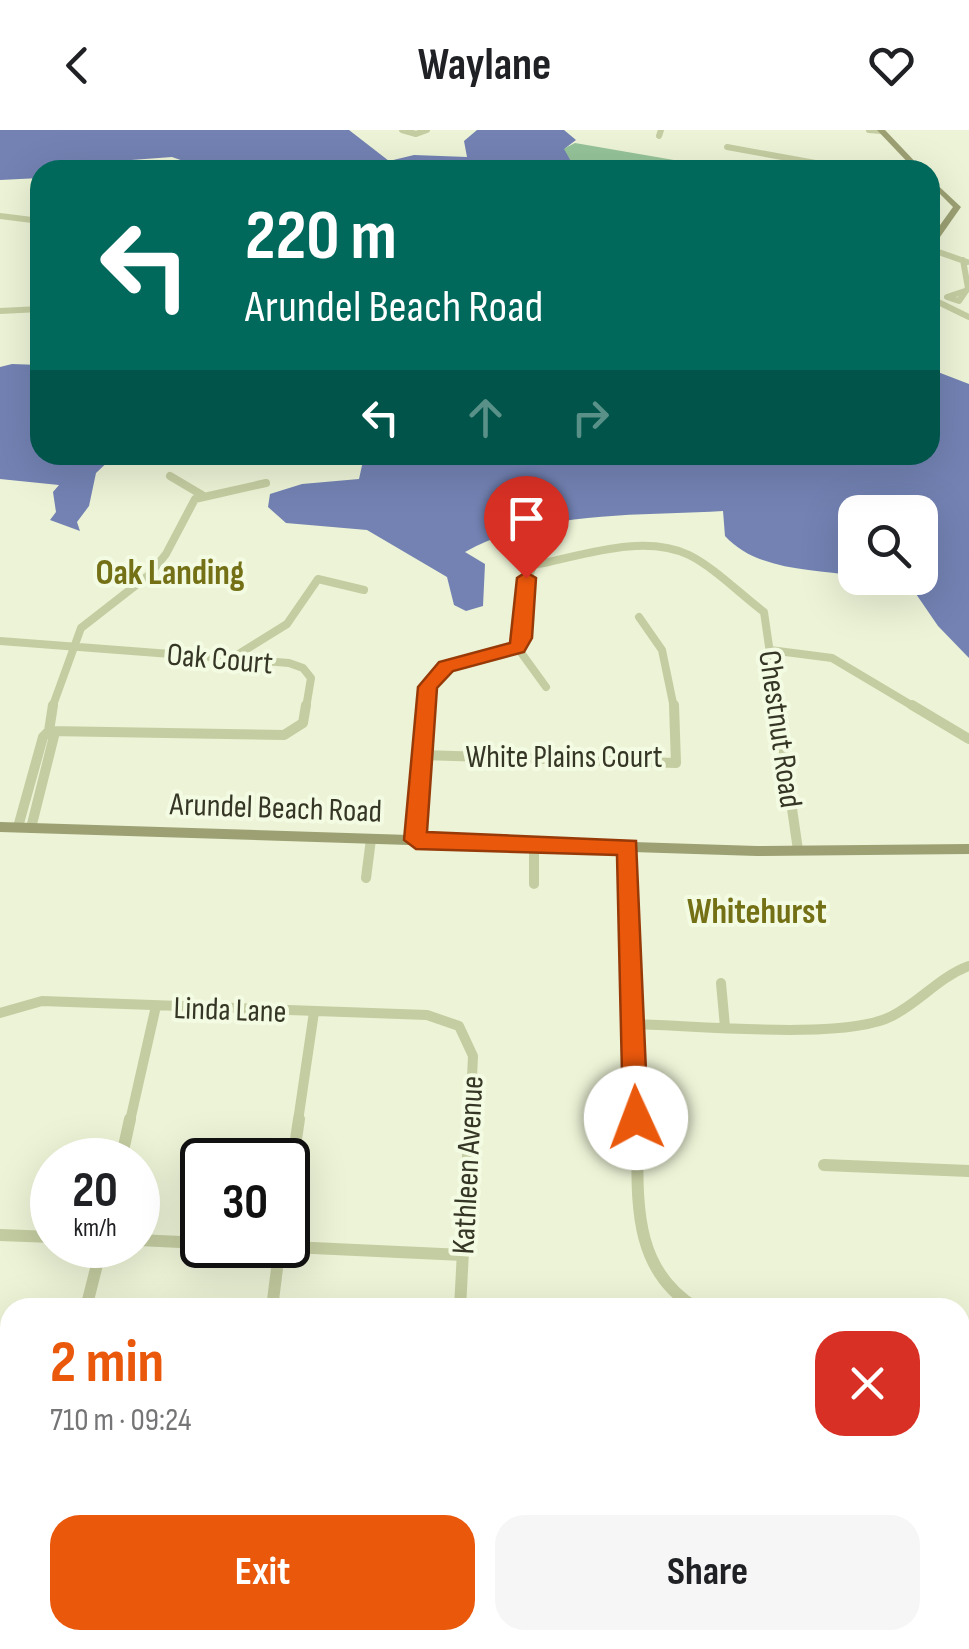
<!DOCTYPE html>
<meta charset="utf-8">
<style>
:root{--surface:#fff;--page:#f6f6f6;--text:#202124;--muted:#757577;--accent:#ea580c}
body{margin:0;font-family:"Sofia Sans Condensed",sans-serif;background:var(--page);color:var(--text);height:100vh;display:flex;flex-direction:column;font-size:38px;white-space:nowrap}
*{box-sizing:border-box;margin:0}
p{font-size:32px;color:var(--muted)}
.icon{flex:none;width:55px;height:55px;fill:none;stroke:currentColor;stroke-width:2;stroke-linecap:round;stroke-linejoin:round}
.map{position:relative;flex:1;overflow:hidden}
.panel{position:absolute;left:0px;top:1168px;width:970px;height:352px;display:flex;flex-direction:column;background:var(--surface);border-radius:30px 30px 0 0;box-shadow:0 10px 40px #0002}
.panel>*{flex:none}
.top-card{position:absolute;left:30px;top:30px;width:910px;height:305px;border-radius:30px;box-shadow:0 10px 40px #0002;background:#00695c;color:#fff;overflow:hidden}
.tools{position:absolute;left:838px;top:365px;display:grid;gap:20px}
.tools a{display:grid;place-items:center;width:100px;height:100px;border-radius:20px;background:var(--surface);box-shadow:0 10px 40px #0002;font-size:50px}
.speed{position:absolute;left:30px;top:1008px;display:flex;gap:20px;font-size:50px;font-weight:700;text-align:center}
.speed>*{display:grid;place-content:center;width:130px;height:130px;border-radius:50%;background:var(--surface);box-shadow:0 10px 40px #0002;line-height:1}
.speed small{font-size:25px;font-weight:400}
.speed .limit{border:5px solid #111;border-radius:15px;background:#fff;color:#111}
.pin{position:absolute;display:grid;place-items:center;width:85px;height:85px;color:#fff;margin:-102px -42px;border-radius:50% 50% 50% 0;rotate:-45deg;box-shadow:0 0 10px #0007}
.pin .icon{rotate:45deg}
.me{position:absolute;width:110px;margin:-55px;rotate:358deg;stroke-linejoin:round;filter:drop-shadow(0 0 8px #0008)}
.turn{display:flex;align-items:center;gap:35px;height:210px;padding:0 50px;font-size:45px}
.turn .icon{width:130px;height:130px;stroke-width:2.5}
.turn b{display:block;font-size:70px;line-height:85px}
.lanes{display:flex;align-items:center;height:95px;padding:0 50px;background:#0003;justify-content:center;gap:50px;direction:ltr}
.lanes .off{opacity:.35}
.round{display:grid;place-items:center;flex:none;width:105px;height:105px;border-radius:30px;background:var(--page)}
.overview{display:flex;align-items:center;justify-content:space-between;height:170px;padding:0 50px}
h1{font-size:60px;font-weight:700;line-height:75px;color:var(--accent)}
.action{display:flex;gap:20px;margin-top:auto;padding:20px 50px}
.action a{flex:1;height:115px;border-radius:30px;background:var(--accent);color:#fff;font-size:40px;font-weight:700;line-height:115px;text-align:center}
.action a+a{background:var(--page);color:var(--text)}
header{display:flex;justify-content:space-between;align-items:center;height:130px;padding:0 50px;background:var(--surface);font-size:45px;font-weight:700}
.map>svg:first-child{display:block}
.green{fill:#95c398}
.water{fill:#7382b3}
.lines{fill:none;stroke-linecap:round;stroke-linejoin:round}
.street-far3{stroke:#c4cca1;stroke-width:6}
.street-far2{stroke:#c4cca1;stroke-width:8}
.street-far1{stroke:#c4cca1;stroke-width:10}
.street{stroke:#c4cca1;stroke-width:12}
.secondary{fill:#9ca073;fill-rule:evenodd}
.route{fill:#ea580c;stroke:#983908;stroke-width:2.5}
.labels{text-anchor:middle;stroke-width:8;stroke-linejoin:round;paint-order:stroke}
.street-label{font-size:32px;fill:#353625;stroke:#f4fbe3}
.neighbourhood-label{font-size:35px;font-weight:bold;fill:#737016;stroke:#f4fbe3}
</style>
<header><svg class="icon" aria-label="back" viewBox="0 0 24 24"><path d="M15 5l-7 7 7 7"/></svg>Waylane<svg class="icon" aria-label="heart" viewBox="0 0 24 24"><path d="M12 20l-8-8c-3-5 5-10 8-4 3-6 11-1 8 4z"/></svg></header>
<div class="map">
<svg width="969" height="1519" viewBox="0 0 969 1519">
<rect width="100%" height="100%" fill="#ecf3d6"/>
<path class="green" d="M575 13 732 40H576L563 19Z
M193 1030 202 1031V1088L180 1087Z"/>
<path class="water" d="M0 0H349L389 31 414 25 467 27 464 11 477 0H564L576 10 564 19 576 40H209L172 27 104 32 86 40H40V48L0 50Z
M12 234 40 235V325H115L96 343 89 376 77 392 80 401 50 390 56 382 53 362 59 355 0 349V237Z
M930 239 969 254V528L938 496 914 461 865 448H920V382H855V446C812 439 757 441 725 406L723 381C640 386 539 380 465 422L485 434 483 476 466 481 454 475 447 447 367 400 286 393 268 377 270 364 302 354 359 349 363 331 357 326 330 325H930Z"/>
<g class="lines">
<path class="street-far3" d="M402 0 416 4 427 0
M869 0 881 1
M659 6 661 0
M727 17 854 40
M906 40 917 38
M0 86 40 91
M930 119 967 132
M963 130 968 158 959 171 947 167 965 161
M930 168 969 187
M0 181 40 179"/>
<path class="street-far2" d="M170 346 202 365
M639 487 662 520 674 578
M0 511 289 533 303 538 311 548 306 578
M517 517 546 557
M770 520 832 528 916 578
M234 527 287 494 318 449 364 460
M52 578 81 498 149 445 166 424 195 369 266 353
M425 578C430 523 477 534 517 517 529 490 519 461 534 435 581 426 643 403 689 425 715 438 740 464 764 482L778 578"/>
<path class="street-far1" d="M777 575 798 720
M912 575 969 609
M49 601 284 605 303 593 306 575
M422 625 676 633 674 575
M18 697 43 607 49 601
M31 698 54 606 49 601 53 575
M415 710 426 575
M534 714V754
M628 717 637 991
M366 748 371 709
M721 853 725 897
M0 883 42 871 427 885 459 896 473 926 470 991
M632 894C692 895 844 911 892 886 920 872 939 847 969 836
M130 991 156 876
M298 991 314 882"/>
<path class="street" d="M637 989C639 1060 627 1136 696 1178
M121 1030 130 989
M824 1035 969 1041
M288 1064 299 989
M0 1105 52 1107
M138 1110 202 1113
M250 1115 463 1125
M86 1178 102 1115
M272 1178 280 1115
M460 1178 470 989
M960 1198H969
M0 1385 10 1389
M960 1393H969
M0 1496 10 1492
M232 1510 248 1519
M768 1510 769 1519"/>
<path class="secondary" d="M877 0H885L923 40H915Z
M930 48 961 77 933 117 930 118V109L953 77 930 54Z
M0 692 757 716 969 714V724L757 726 0 702Z"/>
</g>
<path class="route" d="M526 442 536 448 532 508 524 522 453 541 437 558 427 702 636 711 648 988 645 996 636 999 626 996 623 988 617 725 416 719 404 710 418 557 439 532 510 513 517 448Z"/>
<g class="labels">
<g class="street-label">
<text transform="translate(220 528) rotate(5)" y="11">Oak Court</text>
<text transform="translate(781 599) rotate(82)" y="11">Chestnut Road</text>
<text x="564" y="637">White Plains Court</text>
<text transform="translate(276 677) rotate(2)" y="11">Arundel Beach Road</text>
<text transform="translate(230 879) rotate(2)" y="11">Linda Lane</text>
<text transform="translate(467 1035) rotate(-87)" y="11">Kathleen Avenue</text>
</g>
<g class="neighbourhood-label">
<text x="170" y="454">Oak Landing</text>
<text x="757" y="793">Whitehurst</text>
</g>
</g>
</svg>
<div class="tools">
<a><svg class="icon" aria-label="search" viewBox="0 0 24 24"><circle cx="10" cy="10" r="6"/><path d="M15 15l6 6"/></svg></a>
</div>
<div class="speed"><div>20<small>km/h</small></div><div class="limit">30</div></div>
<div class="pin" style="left:526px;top:448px;background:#d93025"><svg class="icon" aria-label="arrive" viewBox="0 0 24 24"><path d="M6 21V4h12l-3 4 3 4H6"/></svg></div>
<svg class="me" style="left:636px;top:988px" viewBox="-20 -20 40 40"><circle r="19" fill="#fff"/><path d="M0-13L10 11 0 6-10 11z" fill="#ea580c"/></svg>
<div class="top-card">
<div class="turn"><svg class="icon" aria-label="left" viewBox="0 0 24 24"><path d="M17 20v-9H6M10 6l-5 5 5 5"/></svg><div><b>220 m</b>Arundel Beach Road</div></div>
<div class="lanes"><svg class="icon" aria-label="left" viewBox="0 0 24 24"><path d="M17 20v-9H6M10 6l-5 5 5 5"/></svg><svg class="icon off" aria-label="ahead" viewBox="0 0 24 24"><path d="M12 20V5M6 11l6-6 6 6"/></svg><svg class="icon off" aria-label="right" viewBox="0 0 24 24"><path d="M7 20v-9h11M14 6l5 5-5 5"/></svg></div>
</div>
<section class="panel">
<div class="overview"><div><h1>2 min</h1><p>710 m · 09:24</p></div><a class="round" style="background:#d93025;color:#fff"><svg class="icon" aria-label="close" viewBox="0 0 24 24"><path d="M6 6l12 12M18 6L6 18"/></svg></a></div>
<div class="action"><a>Exit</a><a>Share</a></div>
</section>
</div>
